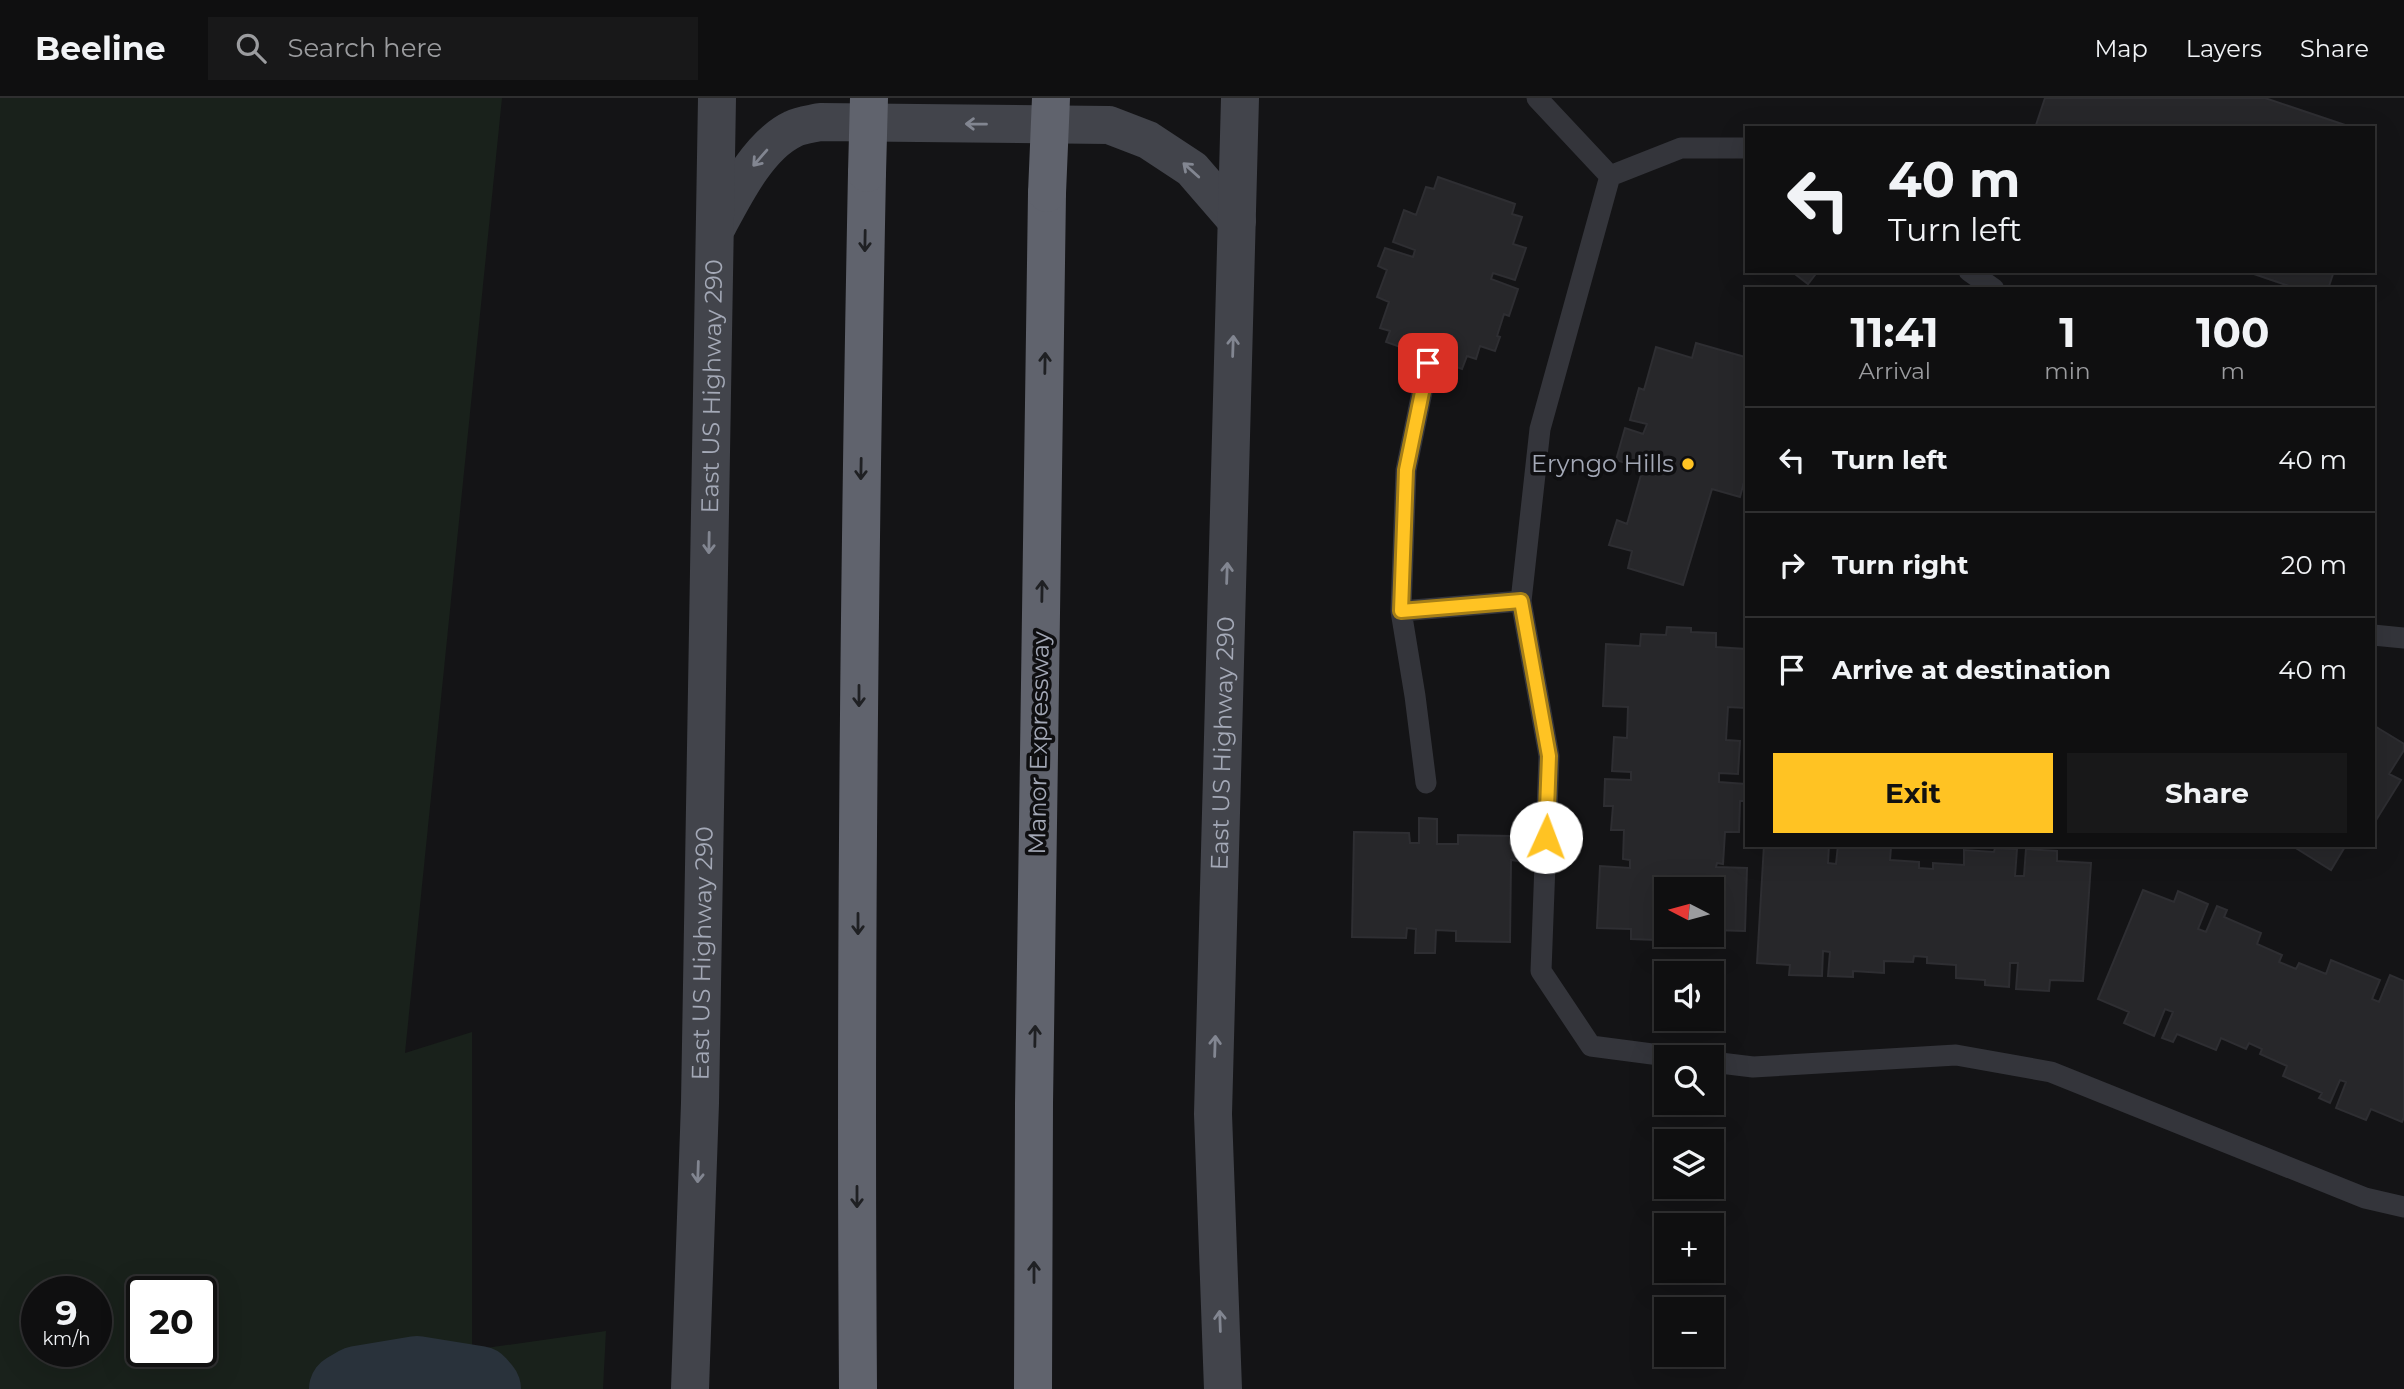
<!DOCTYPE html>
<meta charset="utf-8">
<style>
:root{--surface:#0f0f10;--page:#181819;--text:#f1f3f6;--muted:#9b9c9f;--line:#2f2f30;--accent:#ffc323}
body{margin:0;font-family:Montserrat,sans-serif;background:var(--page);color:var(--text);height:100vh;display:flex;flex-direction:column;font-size:26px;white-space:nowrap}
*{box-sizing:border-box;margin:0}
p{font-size:23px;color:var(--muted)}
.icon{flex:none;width:38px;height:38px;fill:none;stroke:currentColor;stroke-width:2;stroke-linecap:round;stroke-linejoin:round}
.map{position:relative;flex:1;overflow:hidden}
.sheet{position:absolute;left:1745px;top:189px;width:630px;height:560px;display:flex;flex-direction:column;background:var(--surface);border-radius:0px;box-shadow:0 7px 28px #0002,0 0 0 2px var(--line)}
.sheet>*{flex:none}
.top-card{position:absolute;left:1745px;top:28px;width:630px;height:147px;border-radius:0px;box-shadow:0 7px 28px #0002,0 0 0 2px var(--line);background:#0f0f10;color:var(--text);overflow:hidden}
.needle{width:46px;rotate:276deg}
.controls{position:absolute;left:1654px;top:779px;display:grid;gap:14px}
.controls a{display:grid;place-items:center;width:70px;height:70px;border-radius:0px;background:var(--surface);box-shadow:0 7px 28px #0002,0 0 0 2px var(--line);font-size:35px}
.speed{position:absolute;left:21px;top:1178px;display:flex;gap:14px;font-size:35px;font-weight:700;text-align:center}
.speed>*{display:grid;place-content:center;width:91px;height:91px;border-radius:50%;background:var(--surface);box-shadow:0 7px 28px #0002,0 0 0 2px var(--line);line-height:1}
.speed small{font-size:18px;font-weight:400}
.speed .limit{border:4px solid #111;border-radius:10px;background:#fff;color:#111}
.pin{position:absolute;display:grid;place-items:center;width:60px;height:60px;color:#fff;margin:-30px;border-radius:14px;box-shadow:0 4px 10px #0006}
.me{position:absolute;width:77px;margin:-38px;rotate:2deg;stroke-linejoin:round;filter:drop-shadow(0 0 5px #0008)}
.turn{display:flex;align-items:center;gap:24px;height:147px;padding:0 28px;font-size:32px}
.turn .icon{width:91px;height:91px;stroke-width:2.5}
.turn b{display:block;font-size:49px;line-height:60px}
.eta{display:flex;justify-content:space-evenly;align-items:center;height:119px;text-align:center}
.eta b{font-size:42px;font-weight:700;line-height:49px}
.button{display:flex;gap:14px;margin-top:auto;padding:14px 28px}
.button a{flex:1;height:80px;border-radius:0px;background:var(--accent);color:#111;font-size:28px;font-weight:700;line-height:80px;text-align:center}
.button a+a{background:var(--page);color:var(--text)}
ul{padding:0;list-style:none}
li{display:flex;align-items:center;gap:21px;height:105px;padding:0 28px;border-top:2px solid var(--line)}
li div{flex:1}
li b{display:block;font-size:26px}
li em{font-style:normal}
header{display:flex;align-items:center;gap:42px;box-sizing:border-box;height:98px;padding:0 35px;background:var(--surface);border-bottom:2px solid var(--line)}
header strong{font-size:33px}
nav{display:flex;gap:38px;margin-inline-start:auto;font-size:24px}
.search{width:490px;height:63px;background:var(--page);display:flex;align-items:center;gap:18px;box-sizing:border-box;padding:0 24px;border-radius:0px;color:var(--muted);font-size:26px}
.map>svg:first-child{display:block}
.green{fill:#19211b;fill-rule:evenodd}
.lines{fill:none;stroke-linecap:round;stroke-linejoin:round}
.river{stroke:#29323b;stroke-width:72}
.building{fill:#27272a;stroke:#2e2e32;stroke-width:2}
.lane{stroke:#34353b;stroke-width:21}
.secondary{stroke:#42444b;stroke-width:38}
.highway{stroke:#60636d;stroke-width:38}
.highway-bridge{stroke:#60636d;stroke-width:38}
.oneway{stroke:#828691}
.oneway2{stroke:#1f2023}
.route-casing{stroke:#a67f17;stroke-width:18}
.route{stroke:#ffc323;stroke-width:12}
.poi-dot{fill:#ffc323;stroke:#0f0f11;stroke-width:2.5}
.labels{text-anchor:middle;stroke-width:7;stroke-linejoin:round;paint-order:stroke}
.street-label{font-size:24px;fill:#a4a9b7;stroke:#0f0f11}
.poi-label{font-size:24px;fill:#a4a9b7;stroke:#0f0f11;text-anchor:end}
</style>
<header>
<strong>Beeline</strong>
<div class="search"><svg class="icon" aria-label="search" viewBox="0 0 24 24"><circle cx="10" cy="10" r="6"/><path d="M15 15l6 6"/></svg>Search here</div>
<nav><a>Map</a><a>Layers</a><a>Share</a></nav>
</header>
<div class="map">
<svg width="2404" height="1291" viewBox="0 0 2404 1291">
<rect width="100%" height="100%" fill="#141416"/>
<path class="green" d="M0 0H502L405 955 472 934V1252L606 1233 603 1291H0ZM37 1194H96V1253H37ZM142 1194H201V1253H142Z"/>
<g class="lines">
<path class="river" d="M345 1291 357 1284 417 1274 479 1284 485 1291"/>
</g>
<path class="building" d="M2045 0H2265L2354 30H2035Z
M1438 79 1515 106 1512 116 1522 119 1513 146 1526 150 1515 182 1493 175 1491 181 1518 191 1509 218 1504 216 1497 238 1500 239 1495 253 1480 248 1476 261 1467 258 1462 271 1386 244 1390 233 1380 230 1389 204 1377 199 1387 172 1378 168 1385 150 1413 159 1415 152 1393 144 1404 112 1416 117 1426 89 1434 91Z
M1791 173H1818L1808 186Z
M2245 173H2334L2328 191H2298Z
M1696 245 1745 259 1744 264 1746 265V381L1745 380 1740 399 1712 391 1683 487 1628 470 1632 453 1609 447 1617 422 1627 426 1643 370 1616 362 1625 330 1643 336 1647 326 1630 322 1639 290 1644 292 1656 249 1692 260Z
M1667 529 1691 530V534L1716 535V549L1746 551V610L1728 609 1726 642 1740 643 1738 676 1719 675V684L1745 686 1744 703H1740L1739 734H1725L1723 766 1717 765 1716 769 1747 770 1745 833 1712 832V791H1666V836H1710V843L1684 842V850L1656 849 1657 842 1631 841V831L1597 830 1600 768 1630 770V762L1623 761 1624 732H1611L1613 708H1604L1605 681 1631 682V674L1612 673 1614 639 1627 640 1628 609 1603 608 1606 546 1640 548 1641 536 1666 537Z
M2373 627 2404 646V652L2389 676 2401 682 2373 727Z
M1419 720 1437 721V746H1458V737L1512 738V743L1520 744 1519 763 1511 762 1510 844 1456 843V833L1436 832 1435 855H1415L1416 831 1407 830 1406 840 1352 839 1354 734 1409 735 1410 745H1419Z
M1764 747H1829L1828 765 1836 766 1838 747 1891 749 1890 762 1919 764V770L1933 771V765L1964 767V752L1994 754 1995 750 2017 751 2015 778H2024L2026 751 2057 753V763L2091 765 2083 883 2050 882 2049 893 2016 891 2018 865H2010L2009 889 1985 887V882L1956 880V867L1927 865V859L1914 858 1913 864 1884 863V875L1853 873V879L1828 878 1830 854 1823 853 1822 878 1789 877 1790 867 1757 865Z
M2291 747H2346L2331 772Z
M2143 792 2174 804 2178 793 2208 806 2198 831 2206 834 2217 808 2227 812 2224 819 2261 835 2257 846 2282 857 2279 864 2296 871 2299 865 2326 876 2331 862 2380 882 2372 901 2379 904 2390 877 2404 883V1019L2402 1024 2371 1011 2366 1022 2336 1010 2346 984 2340 982 2330 1005 2319 1000 2322 995 2283 978 2287 968 2260 956 2262 951 2249 945 2246 951 2221 940 2216 952 2177 936 2173 944 2162 940 2173 914 2165 911 2154 938 2124 925 2129 914 2098 901Z"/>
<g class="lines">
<path class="lane" d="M1537 0 1610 78
M1610 78 1540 331 1521 503 1549 658 1541 873 1591 948 1675 959
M1610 78 1681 50H1746
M1969 173 1994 191
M1401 513 1521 503
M2373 537 2404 540
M1426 685 1415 598 1401 513 1406 372 1428 265
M1712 964 1753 969 1956 957 2051 974 2365 1100 2404 1109"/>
<g class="secondary">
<path d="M718 127C735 95 759 47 793 31 801 27 812 26 820 24L1109 27 1148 42 1192 71 1237 123"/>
<path id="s1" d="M690 1291 700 1005 717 0"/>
<path id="s2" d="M1223 1291 1213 1016 1240 0"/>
</g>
<path class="highway" d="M858 1291C855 886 859 480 867 75
M1033 1291 1034 1006 1047 95"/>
<path class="highway-bridge" d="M867 75 869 0
M1047 95 1051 0"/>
</g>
<defs><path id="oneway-shaft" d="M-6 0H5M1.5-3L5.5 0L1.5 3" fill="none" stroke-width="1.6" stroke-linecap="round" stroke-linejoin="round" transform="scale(1.75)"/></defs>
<g class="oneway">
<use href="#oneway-shaft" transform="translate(976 26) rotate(-179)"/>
<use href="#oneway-shaft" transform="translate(760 60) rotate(131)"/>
<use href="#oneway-shaft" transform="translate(1191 72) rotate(-138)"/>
<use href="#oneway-shaft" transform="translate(1233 248) rotate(-88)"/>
<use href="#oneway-shaft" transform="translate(709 445) rotate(91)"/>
<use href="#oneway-shaft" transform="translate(1227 475) rotate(-88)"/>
<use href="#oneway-shaft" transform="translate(1215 948) rotate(-88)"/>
<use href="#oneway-shaft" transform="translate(698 1074) rotate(92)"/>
<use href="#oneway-shaft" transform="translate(1220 1223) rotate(-92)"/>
</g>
<g class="oneway2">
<use href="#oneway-shaft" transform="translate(865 143) rotate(91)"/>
<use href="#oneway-shaft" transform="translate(1045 265) rotate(-89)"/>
<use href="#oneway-shaft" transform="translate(861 371) rotate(91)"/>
<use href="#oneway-shaft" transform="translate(1042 493) rotate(-89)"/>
<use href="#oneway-shaft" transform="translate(859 598) rotate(90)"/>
<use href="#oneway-shaft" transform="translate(858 826) rotate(90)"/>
<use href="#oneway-shaft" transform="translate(1035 938) rotate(-89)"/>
<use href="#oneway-shaft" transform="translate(857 1099) rotate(90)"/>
<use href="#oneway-shaft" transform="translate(1034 1174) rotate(-90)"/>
</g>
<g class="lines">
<g class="route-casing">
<path id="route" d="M1428 265 1406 372 1401 513 1521 503 1549 658 1546 739"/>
</g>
<use href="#route" class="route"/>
</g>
<circle class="poi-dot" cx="1688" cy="366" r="7"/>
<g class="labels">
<g class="street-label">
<text dy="8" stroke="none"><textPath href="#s1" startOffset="1003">East US Highway 290</textPath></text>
<text transform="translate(1039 645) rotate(-89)" y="8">Manor Expressway</text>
<text dy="8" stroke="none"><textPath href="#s2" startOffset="646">East US Highway 290</textPath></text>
<text dy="8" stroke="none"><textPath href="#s1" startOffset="436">East US Highway 290</textPath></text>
</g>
<g class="poi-label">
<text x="1674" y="374">Eryngo Hills</text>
</g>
</g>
</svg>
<div class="controls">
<a><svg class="needle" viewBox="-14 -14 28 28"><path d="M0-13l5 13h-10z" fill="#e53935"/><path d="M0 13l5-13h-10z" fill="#9b9c9f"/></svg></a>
<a><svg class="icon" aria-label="sound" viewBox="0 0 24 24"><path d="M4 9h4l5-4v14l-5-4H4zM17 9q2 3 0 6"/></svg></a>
<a><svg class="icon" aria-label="search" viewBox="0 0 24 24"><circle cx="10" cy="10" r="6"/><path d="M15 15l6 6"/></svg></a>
<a><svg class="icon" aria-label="layers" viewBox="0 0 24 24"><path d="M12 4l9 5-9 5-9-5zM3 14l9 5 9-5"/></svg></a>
<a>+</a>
<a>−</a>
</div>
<div class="speed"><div>9<small>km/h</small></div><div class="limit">20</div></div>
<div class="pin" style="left:1428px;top:265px;background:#d93025"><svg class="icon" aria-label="arrive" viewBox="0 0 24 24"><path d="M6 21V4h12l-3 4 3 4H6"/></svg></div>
<svg class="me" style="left:1546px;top:739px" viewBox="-20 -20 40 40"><circle r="19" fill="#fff"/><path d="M0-13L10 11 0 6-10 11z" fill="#ffc323"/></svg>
<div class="top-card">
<div class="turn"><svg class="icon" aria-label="left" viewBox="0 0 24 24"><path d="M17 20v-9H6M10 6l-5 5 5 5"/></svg><div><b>40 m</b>Turn left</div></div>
</div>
<section class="sheet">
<div class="eta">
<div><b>11:41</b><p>Arrival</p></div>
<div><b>1</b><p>min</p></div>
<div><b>100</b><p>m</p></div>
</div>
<ul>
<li><svg class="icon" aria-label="left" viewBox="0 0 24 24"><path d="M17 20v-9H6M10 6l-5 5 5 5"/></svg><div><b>Turn left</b></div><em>40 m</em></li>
<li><svg class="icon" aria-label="right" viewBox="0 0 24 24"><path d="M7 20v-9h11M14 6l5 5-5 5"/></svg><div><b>Turn right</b></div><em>20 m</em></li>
<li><svg class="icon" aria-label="arrive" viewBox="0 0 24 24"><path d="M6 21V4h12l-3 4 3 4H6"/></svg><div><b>Arrive at destination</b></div><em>40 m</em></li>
</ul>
<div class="button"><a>Exit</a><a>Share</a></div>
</section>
</div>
